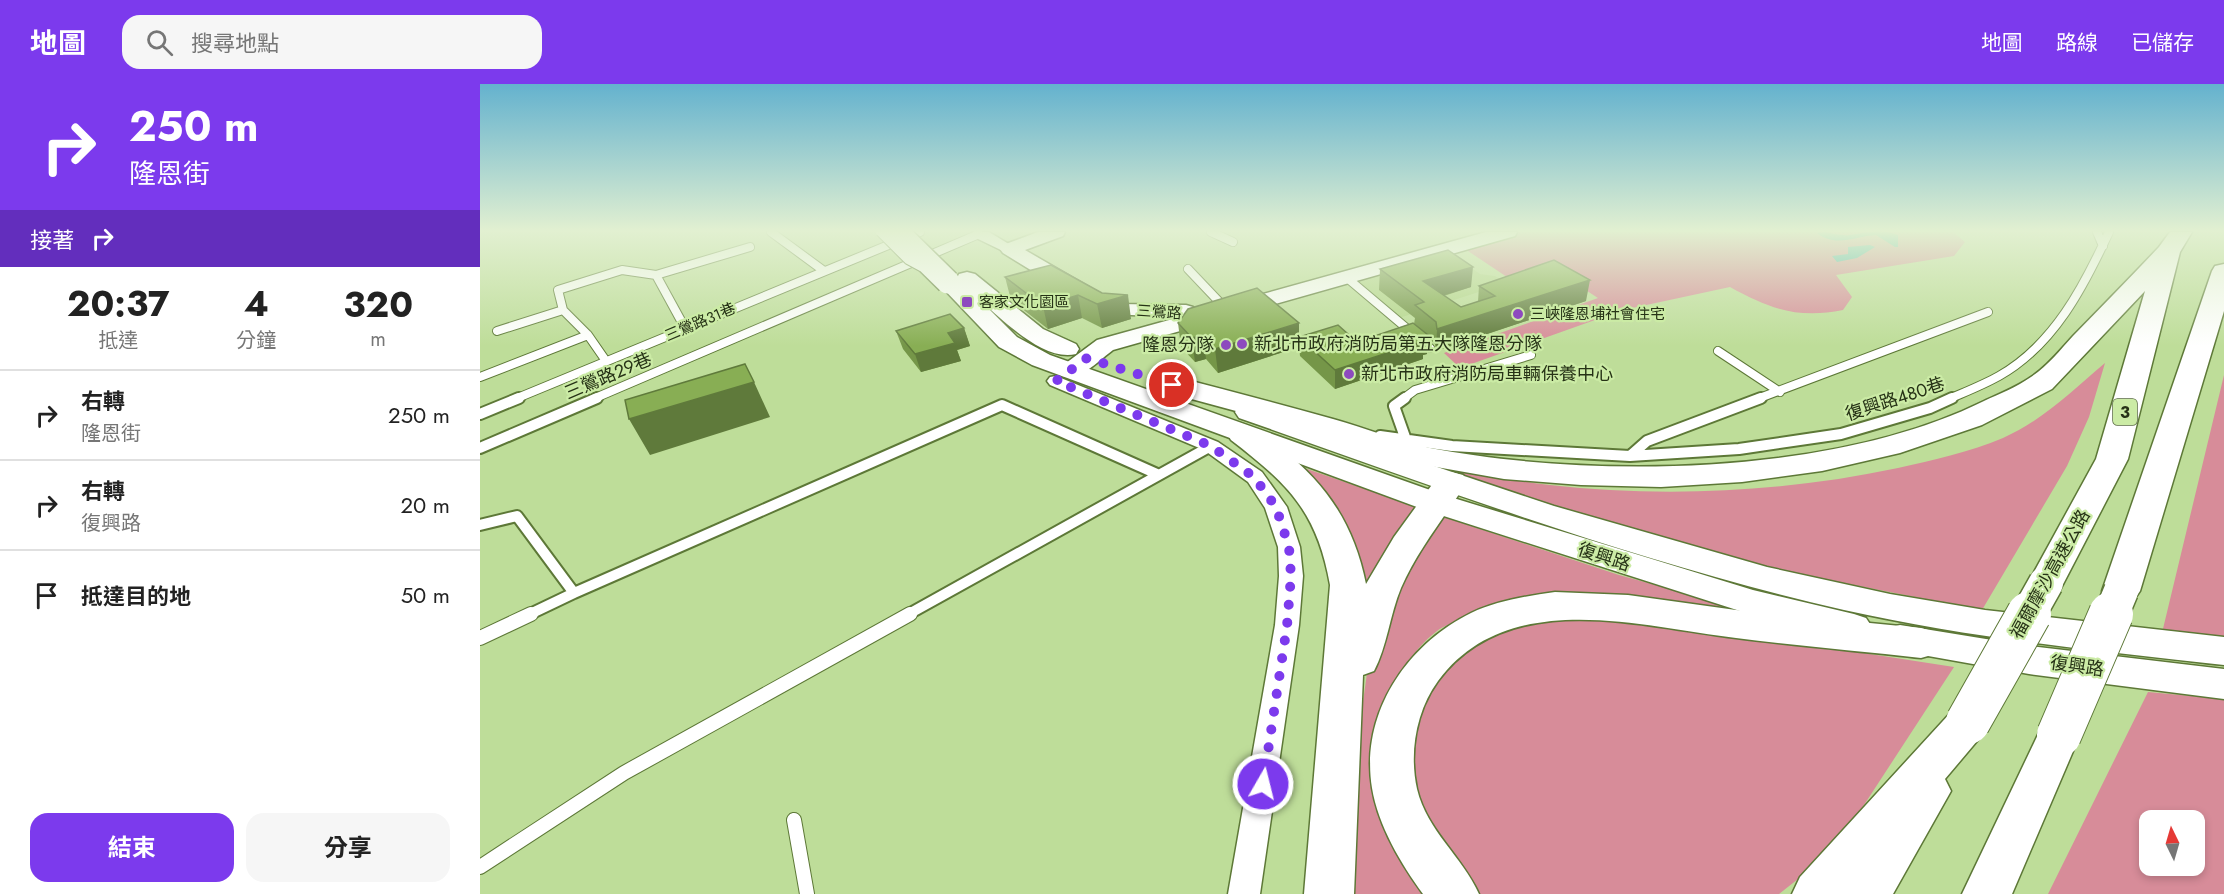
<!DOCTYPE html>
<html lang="zh-TW">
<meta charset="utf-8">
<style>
:root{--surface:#fff;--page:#f6f6f6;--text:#222;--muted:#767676;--line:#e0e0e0;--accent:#7c3aed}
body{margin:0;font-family:Jost,"Noto Sans TC",sans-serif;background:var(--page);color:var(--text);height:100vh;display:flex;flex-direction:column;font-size:22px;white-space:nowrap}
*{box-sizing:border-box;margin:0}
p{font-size:20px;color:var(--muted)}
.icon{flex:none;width:33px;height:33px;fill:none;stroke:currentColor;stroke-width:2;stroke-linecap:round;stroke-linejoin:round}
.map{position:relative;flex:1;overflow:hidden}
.panel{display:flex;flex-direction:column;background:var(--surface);width:480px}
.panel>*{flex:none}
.guide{background:#7c3aed;color:#fff;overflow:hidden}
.needle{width:39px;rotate:355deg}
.fabs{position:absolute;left:1659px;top:726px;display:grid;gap:12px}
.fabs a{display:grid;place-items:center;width:66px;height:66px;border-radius:12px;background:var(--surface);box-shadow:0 3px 9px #0003;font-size:30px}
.pin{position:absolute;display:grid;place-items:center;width:51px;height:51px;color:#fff;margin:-26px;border:3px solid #fff;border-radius:50%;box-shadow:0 2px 6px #0007}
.me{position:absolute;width:66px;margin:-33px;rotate:8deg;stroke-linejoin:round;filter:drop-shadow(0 0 4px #0008)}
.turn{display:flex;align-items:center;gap:21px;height:126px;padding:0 30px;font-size:27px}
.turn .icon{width:78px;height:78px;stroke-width:2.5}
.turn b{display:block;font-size:42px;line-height:51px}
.then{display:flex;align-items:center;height:57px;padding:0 30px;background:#0003;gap:12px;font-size:22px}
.eta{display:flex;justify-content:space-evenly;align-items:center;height:102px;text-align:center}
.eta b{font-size:36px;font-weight:700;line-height:42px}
.cta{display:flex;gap:12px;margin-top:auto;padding:12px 30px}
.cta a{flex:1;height:69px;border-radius:18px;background:var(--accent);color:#fff;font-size:24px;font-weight:700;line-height:69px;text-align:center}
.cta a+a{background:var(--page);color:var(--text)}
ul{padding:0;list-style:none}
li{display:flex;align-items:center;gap:18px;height:90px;padding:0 30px;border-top:2px solid var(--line)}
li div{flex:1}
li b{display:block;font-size:22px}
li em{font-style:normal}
header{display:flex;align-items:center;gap:36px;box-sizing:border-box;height:84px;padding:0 30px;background:var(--accent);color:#fff}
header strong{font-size:28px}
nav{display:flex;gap:33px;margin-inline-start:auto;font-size:21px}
.search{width:420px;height:54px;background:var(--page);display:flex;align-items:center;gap:15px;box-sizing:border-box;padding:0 21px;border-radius:18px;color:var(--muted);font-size:22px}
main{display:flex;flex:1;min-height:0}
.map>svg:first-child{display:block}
.built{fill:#b4d68a}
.green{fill:#d78c99;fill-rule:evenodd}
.water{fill:#3fb0a8}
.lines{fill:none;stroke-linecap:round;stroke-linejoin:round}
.service-far2-casing{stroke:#5d7837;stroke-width:10}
.service-far1-casing{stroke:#5d7837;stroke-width:14}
.service-casing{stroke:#5d7837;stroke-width:16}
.minor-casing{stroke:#5d7837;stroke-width:3}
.tertiary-casing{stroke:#5d7837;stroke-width:3}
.secondary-casing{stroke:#5d7837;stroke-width:3}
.motorway-casing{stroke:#5d7837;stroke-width:3}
.service-far2{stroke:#fff;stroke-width:8}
.service-far1{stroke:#fff;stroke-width:10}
.service{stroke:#fff;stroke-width:14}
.minor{fill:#fff;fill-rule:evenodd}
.tertiary{fill:#fff;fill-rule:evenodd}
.secondary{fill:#fff;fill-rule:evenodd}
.motorway{fill:#fff;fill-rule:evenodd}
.service-bridge-casing{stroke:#5d7837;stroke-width:10;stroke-linecap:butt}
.secondary-bridge-casing{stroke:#5d7837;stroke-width:26;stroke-linecap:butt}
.motorway-bridge-far1-casing{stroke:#5d7837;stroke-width:37;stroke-linecap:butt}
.motorway-bridge-casing{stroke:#5d7837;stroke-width:46;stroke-linecap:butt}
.service-bridge{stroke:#fff;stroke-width:8}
.secondary-bridge{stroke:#fff;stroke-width:23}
.motorway-bridge-far1{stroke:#fff;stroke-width:34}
.motorway-bridge{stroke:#fff;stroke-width:44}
.wall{fill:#759648}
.shaded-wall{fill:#5f7a3b}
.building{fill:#88ae54;stroke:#5f7a3b;stroke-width:1.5}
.route{stroke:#7c3aed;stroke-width:10;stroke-dasharray:0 18}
.poi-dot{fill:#8d4abe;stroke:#cbeba5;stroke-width:2}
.labels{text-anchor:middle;stroke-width:4.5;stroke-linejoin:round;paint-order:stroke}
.far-poi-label{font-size:15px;fill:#263216;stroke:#cbeba5;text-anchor:start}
.far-street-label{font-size:15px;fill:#263216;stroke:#cbeba5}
.shield{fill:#cbeba5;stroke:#586a41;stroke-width:1.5}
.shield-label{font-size:16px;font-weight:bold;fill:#263216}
.poi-label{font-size:18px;fill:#263216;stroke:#cbeba5;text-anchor:start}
.street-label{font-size:18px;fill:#263216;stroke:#cbeba5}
</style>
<header>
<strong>地圖</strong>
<div class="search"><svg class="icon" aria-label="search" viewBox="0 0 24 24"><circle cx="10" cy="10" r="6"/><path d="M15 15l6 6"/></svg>搜尋地點</div>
<nav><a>地圖</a><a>路線</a><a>已儲存</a></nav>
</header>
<main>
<section class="panel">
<div class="guide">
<div class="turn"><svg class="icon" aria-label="right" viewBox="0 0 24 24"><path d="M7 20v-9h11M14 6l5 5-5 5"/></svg><div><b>250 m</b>隆恩街</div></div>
<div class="then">接著<svg class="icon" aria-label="right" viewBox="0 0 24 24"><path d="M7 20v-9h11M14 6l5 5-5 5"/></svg></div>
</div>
<div class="eta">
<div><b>20:37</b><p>抵達</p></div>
<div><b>4</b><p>分鐘</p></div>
<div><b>320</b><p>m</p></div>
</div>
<ul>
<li><svg class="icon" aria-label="right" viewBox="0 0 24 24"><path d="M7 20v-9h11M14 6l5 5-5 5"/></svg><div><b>右轉</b><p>隆恩街</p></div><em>250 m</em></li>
<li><svg class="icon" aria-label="right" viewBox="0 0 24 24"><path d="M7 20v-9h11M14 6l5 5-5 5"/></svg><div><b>右轉</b><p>復興路</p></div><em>20 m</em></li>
<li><svg class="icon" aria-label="arrive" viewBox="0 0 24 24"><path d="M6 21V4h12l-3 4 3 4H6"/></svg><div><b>抵達目的地</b></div><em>50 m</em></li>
</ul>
<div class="cta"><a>結束</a><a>分享</a></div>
</section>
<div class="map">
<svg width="1744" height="810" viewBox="0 0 1744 810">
<rect width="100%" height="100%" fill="#bedd99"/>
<path class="built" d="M971 170 1000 190 1015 192 1026 199 916 235 871 196Z"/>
<path class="green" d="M1039 148H1473L1485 158 1474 172 1356 191 1372 213 1363 226C1318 235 1290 225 1250 203L1143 226 980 284 964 269 1118 214 1076 187 1036 199 985 165Z
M1625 279 1609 333 1587 382 1502 526 1312 489 1247 473 918 374C969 383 1020 395 1070 401 1185 414 1305 408 1418 384 1453 376 1490 368 1523 354 1562 337 1593 306 1625 279Z
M1744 291V554L1682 549Z
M824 384 941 424 876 535 822 385Z
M958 431 1139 491 1252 522 1259 529C1167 516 1064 491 977 536 971 540 963 542 957 547 930 567 916 599 900 628L948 810H873L879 647 887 589 905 525Z
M1144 532 1474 583 1369 744 1332 784 1299 810H999L943 741 924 665 952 591 979 564 1051 533Z
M1668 608 1744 615V810H1568ZM1670 736H1714V782H1670Z"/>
<path class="water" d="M1344 148C1352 149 1361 152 1369 151 1383 149 1403 144 1418 151V163H1415L1396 151C1376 152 1355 164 1337 149Z
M1390 161 1395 163 1377 174 1357 178 1352 172 1368 170V163Z"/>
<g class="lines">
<g class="service-far2-casing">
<path id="service-far2" d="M291 148 344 187
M731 148 753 158
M1617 148 1623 162
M708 185 746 225
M866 193 950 264
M205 244 176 191 270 163
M17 247 83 226
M1238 267 1300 308
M126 277 108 251 83 226 78 206 142 186 176 191
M0 293 108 251
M35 315 440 148
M113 315 499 150
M923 315 935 306 1051 271
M1277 315 1508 228
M1469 315C1485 308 1503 301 1519 292 1574 261 1604 202 1629 148"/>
</g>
<g class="service-far1-casing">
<path id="service-far1" d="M925 314 914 322 926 356
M0 330 39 314
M900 352 972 362 1150 372 1259 365 1361 350 1450 324 1472 314
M0 364 117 314
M1150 372 1167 357 1281 314
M0 441 37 432 94 509 522 321 677 390
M48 531 94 509
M427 531 731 362"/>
</g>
<g class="service-casing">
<path id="service" d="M0 554 51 530
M314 736 327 810
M0 783 144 689 430 530"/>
</g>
<g class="minor-casing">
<path id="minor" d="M493 148H509L537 165 535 168H525L494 153Z
M576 292 738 358 782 388 807 423 820 463 823 492 819 541 780 810H748L795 541 799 492 798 463 785 424 768 398 724 366 570 301 567 297 570 293Z"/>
</g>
<g class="tertiary-casing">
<path id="tertiary" d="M558 148H585L583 152 545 166 638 220 706 221 713 223 718 228 1006 148H1037L1035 152 633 266C618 277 601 297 582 292L578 287 582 282 617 256 700 233 627 230 606 220 523 169 520 165 523 161Z"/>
</g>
<g class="secondary-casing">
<path id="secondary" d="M487 188 495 190 563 245 596 260 599 265 596 270C565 278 525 238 503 219L537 253 570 271 967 412 1273 506 1374 530 1386 534 1392 543 1386 552 1374 556 1260 527 945 426 552 281 519 263 457 198 460 193 468 191 477 194 479 190Z
M769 320 1074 422 1287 483 1410 510 1505 526 1744 553V581C1617 567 1489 554 1364 526 1158 479 959 404 759 334L755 328 759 322Z
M1420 541 1549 562 1744 585V615L1549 590 1420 567 1407 564 1402 554 1407 544Z"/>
</g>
<g class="motorway-casing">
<path id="motorway" d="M1690 148H1712L1700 168 1648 375 1579 508 1566 512 1553 508 1548 499 1616 375 1665 207 1572 305 1502 341 1420 369 1342 387 1262 398 1181 403 1101 401 1024 395 928 378 833 348 682 307 678 301 682 295 692 292C746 306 799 320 853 335 885 344 917 357 950 364 1114 395 1352 392 1504 317 1519 310 1537 303 1551 293 1568 282 1580 266 1593 252 1622 222 1651 193 1679 163Z
M1744 180V227L1660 507 1654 516 1641 520 1628 516 1622 507 1732 187 1735 182Z
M762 340C777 344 789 354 801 364 848 402 874 441 886 500L914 453 959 391 971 388 983 391 987 398C965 433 938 465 921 504 910 530 907 563 894 587L883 591 874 810H824L850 501C837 427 808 400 751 356L747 349 751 342Z
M1075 508 1148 511 1256 526 1441 544 1455 548 1461 559 1455 570 1441 574C1379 567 1317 562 1256 554 1158 542 1028 503 958 597 936 627 929 669 937 705 947 747 982 772 999 810H943C921 780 898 741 892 704 880 630 926 561 991 529 1016 517 1046 512 1075 508Z
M1488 620 1503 626 1509 638 1503 650 1465 695 1471 707 1413 810H1312L1320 793 1473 626Z
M1579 633 1594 638 1600 651 1532 810H1482L1564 638Z"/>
</g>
<use href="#service-far2" class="service-far2"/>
<use href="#service-far1" class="service-far1"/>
<use href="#service" class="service"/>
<use href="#minor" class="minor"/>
<use href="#tertiary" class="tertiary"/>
<use href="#secondary" class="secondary"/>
<use href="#motorway" class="motorway"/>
<g class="service-bridge-casing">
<path id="service-bridge" d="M400 148 428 176 441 183"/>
</g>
<g class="secondary-bridge-casing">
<path id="secondary-bridge" d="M417 148 468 198"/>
</g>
<g class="motorway-bridge-far1-casing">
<path id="motorway-bridge-far1" d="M1548 531 1566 499
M1631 531 1641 507"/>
</g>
<g class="motorway-bridge-casing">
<path id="motorway-bridge" d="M1488 638 1549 530
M1579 651 1631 530"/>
</g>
<use href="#service-bridge" class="service-bridge"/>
<use href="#secondary-bridge" class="secondary-bridge"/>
<use href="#motorway-bridge-far1" class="motorway-bridge-far1"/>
<use href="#motorway-bridge" class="motorway-bridge"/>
</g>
<path class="wall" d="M571 181 651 235 622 244 602 234 568 245 531 216 525 193Z
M900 185 991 203 964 212 981 223 998 218 999 202 1106 217 956 267 955 260 948 254 947 270 943 271V275L855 305 820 272 819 263 738 289 726 275 715 278 701 263 698 239 820 253 877 258 934 240 935 234 899 206Z
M484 244 490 262 477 266 481 277 441 288 423 265 416 247Z"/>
<path class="shaded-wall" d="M993 183 991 203 942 218 943 197Z
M1110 196 1106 217 956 267 957 245Z
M598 211 602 234 568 245 563 222Z
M648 211 651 235 622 244 617 220Z
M819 239V263L738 289 735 265Z
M484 244 490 262 477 266 481 277 441 288 435 270 468 249Z
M723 251 726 275 715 278 712 254Z
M948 251 947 270 943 271V275L855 305V286Z
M274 298 290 333 170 371 149 335Z"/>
<path class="building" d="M968 166 993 183 943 197 981 223 1015 212 999 202 1074 176 1110 196 957 245 956 238 935 221 944 218 900 185Z
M571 181 622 209 648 211 617 220 598 211 563 222 525 193Z
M777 204 819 239 735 265 723 251 712 254 698 239 708 225Z
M470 230 484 244 468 249 475 259 435 270 416 247Z
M933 239 948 251 940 254 944 257 855 286 819 253 858 241 877 258Z
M265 280 274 298 149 335 145 316Z"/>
<linearGradient id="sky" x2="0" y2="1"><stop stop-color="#64b2ce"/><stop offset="0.56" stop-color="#e2f0d1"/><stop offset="1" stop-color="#e2f0d1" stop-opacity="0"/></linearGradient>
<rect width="1744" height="262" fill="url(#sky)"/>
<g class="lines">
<path class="route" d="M692 301 607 274 576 297 731 362 774 393 796 423 809 463 811 492 807 542 783 700"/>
</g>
<g class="poi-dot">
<rect x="481" y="212" width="12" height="12" rx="3"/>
<circle cx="1038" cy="230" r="6"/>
<circle cx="762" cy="260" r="6"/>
<circle cx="746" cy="261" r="6"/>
<circle cx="869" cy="290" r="6"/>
</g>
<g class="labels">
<g class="far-poi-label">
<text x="499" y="223">客家文化園區</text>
<text x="1050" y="235">三峽隆恩埔社會住宅</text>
</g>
<g class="far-street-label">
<text transform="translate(679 228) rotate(4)" y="5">三鶯路</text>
<text transform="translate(220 238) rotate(-23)" y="5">三鶯路31巷</text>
</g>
<rect class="shield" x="1633" y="315" width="24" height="26" rx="4.5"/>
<g class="shield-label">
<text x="1645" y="334">3</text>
</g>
<g class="poi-label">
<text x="774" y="266">新北市政府消防局第五大隊隆恩分隊</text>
<text x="734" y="267" text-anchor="end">隆恩分隊</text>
<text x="881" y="296">新北市政府消防局車輛保養中心</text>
</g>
<g class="street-label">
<text transform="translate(128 292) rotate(-23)" y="6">三鶯路29巷</text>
<text transform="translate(1415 315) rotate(-18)" y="6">復興路480巷</text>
<text transform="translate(1124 473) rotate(18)" y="6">復興路</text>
<text transform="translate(1570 490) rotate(-61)" y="6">福爾摩沙高速公路</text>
<text transform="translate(1597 582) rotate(8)" y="6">復興路</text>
</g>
</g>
</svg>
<div class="fabs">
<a><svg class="needle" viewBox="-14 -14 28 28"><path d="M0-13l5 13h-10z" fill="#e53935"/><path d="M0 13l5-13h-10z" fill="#767676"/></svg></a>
</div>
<div class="pin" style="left:692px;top:301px;background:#d93025"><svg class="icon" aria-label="arrive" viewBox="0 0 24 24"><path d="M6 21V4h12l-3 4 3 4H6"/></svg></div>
<svg class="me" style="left:783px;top:700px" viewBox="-20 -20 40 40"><circle r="17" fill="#7c3aed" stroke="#fff" stroke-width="3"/><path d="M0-11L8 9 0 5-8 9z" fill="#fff"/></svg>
</div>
</main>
